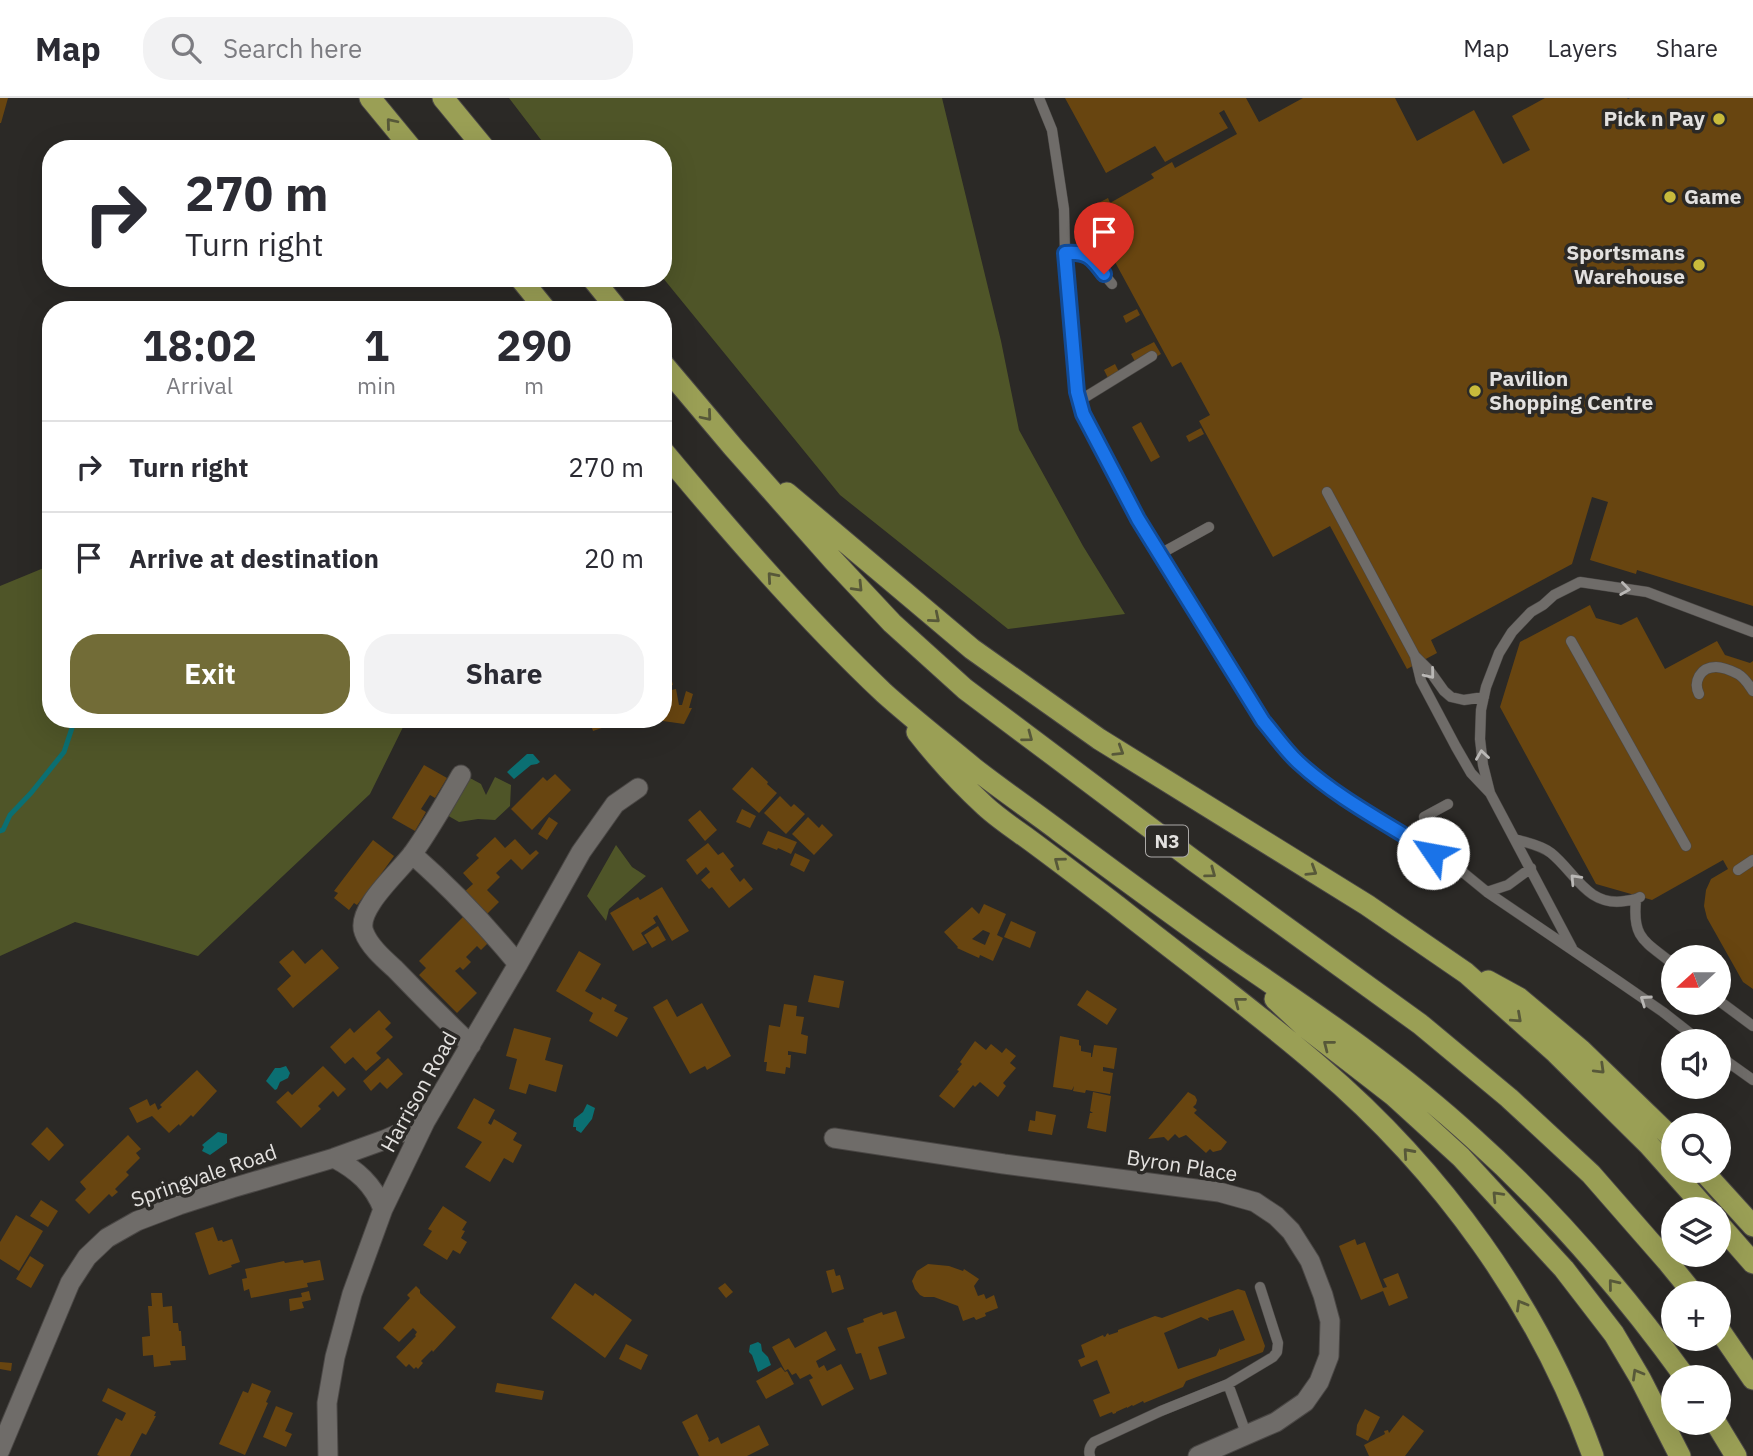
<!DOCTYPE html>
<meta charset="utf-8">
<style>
:root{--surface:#fff;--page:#f2f2f3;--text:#2b2b33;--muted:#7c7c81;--line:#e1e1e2;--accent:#726c37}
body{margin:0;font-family:"IBM Plex Sans",sans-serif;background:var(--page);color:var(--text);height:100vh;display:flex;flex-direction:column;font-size:26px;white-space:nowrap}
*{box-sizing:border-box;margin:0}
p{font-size:23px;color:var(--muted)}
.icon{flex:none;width:38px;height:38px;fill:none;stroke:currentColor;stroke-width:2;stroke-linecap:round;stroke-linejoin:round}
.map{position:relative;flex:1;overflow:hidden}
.details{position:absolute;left:42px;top:203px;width:630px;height:427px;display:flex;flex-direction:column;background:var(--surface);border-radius:28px;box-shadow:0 7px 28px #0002}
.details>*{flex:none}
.top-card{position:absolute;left:42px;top:42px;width:630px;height:147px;border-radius:28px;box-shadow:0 7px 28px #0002;background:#fff;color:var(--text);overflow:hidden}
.needle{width:46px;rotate:249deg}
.buttons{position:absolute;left:1661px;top:847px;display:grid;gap:14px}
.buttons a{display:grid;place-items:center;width:70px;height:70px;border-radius:50%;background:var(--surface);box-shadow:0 7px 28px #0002;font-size:35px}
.pin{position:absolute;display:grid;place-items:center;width:60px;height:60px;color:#fff;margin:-72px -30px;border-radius:50% 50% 50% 0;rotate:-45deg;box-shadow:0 0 7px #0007}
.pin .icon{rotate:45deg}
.me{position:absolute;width:77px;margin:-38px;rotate:303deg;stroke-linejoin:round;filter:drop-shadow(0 0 5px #0008)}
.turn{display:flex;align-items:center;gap:24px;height:147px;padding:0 28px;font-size:32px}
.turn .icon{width:91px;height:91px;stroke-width:2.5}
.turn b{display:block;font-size:49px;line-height:60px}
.eta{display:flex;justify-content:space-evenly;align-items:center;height:119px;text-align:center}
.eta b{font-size:42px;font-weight:800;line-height:49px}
.action{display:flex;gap:14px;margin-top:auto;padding:14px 28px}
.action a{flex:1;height:80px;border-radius:28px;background:var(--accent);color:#fff;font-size:28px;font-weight:800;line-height:80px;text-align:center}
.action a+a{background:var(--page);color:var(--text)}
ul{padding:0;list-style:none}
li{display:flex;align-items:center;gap:21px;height:91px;padding:0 28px;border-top:2px solid var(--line)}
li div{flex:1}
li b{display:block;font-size:26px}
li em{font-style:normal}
header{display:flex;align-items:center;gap:42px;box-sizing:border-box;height:98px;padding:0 35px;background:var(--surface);border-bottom:2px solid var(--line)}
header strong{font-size:33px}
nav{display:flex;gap:38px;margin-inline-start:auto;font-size:24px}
.search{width:490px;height:63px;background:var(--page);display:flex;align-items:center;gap:18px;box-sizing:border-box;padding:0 24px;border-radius:28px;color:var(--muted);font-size:26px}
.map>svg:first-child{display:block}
.green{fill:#4f5528}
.water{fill:#0b6f72}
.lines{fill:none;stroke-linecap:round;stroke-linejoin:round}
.stream{stroke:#0b6f72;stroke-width:5}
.building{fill:#684510;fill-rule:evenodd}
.lane-casing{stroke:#4a4745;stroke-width:11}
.street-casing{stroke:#4a4745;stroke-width:21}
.highway-casing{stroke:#4a4745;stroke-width:23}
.lane{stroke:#6f6c69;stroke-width:10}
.street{stroke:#6f6c69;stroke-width:19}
.highway{stroke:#9a9f55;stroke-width:21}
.oneway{stroke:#575839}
.oneway2{stroke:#bab8b6}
.route-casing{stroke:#114b97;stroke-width:18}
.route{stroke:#1a73e8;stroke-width:12}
.poi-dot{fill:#c8bb3b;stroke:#2b2926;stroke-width:2.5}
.labels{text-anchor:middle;stroke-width:7;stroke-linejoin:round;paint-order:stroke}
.shield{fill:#2b2926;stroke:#acaaa8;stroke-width:2}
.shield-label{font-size:19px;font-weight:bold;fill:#e3e1df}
.poi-label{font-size:21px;font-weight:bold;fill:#e3e1df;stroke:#2b2926;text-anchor:end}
.street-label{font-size:21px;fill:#e3e1df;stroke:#2b2926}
</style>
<header>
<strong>Map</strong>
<div class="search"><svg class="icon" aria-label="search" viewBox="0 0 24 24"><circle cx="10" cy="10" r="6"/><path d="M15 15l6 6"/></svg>Search here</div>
<nav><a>Map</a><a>Layers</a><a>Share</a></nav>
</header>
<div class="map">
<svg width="1753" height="1358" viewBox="0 0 1753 1358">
<rect width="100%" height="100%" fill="#2b2926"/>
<path class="green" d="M509 0H942L1001 243 1019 332 1083 448 1125 516 1008 531 840 397 663 180V51H548Z
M51 467V621H407L370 696 198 858 75 824 0 858V488Z
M495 679 511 687 510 708 495 722 478 721 459 724 445 716 470 680 481 686 486 697Z
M616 747 632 769 646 778 609 811 606 823 587 798Z"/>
<path class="water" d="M527 656H533L540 664 537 666 531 667 514 681 507 674Z
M286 968 290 975 288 980 280 984 277 991 275 992 266 983 275 970H280Z
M587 1006 595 1010 592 1021 581 1035 576 1032V1029H573L574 1021 583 1014Z
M218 1034 227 1036V1045L210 1057 202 1053 204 1049 202 1047Z
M758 1244 761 1246 762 1253 768 1259 771 1267 758 1274 752 1257 749 1254 750 1247Z"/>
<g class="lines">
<path class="stream" d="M0 733 3 732 10 717 31 695 64 654 75 621"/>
</g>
<path class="building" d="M0 0H8L1 25H0Z
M1065 0H1246L1259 24 1303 0H1395L1417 43 1474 12 1503 66 1530 52 1512 18 1545 0H1627L1628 1 1630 0H1753V508L1637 472 1636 476 1590 462 1608 404 1592 399 1572 466 1431 542 1437 555 1407 571 1330 428 1273 459 1199 323 1210 317 1181 264 1172 269 1096 129 1094 131 1085 112 1108 100 1110 105 1154 80 1151 76 1172 64 1175 70 1237 36 1224 12 1219 15 1228 30 1165 64 1155 48 1106 75Z
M1137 211 1140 217 1126 225 1123 218Z
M1154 244 1161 256 1138 269 1131 256Z
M1115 266 1119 274 1108 280 1104 272Z
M1141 324 1160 359 1151 364 1132 329Z
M1201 330 1204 336 1189 344 1186 338Z
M1590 507 1596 520 1621 527 1637 519 1665 571 1717 543 1725 557 1750 565 1753 563V891L1743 884 1707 820 1704 808 1706 792 1711 781 1728 771 1723 762 1652 802 1596 786 1500 609 1520 544Z
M663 551 673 587 664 589 663 585Z
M676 591 679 607H682L686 593 693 596 689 610H692L684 626 663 623V594Z
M589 621H625V622L593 633Z
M424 667 447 680 435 700 430 697 421 711 426 714 415 733 392 720Z
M752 669 768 684 767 686 777 695 759 715 732 691Z
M555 676 571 692 532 732 511 711 543 679 547 683Z
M780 698 791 709 794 706 805 716 786 736 764 715Z
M742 711 756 718 750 730 736 724Z
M700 712 717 732 705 743 688 722Z
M549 719 558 725 547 742 538 736Z
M808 719 819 730 822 726 833 737 814 757 792 736Z
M768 733 797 744 791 756 778 750 777 752 762 746Z
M495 739 505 750 515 741 530 757 536 752 539 755 522 772 511 761 496 775 500 779 487 792 499 804 485 818 463 795 473 786 463 775 479 760 476 757Z
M373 742 394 758 381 776 384 778 373 792 370 790 357 807 354 805 349 812 334 800 338 795 334 793Z
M708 745 718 757 723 754 734 768 730 771 740 784 744 780 753 791 729 810 712 789 709 791 701 782 710 774 706 769 697 777 686 762Z
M795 755 810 762 804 774 790 767Z
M662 789 689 833 672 843 657 817 653 820 656 825 641 835 647 845 633 853 610 815 638 799 640 802Z
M984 806 1006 816 997 837 1003 840 993 863 980 857 979 860 957 850 958 849 944 834 972 809 979 816ZM983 832 990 835 985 847 972 841Z
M467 815 488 845 481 852 477 848 466 859 471 864 463 872 460 869 455 873 477 895 457 915 419 877 426 870 419 863Z
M1011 823 1036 834 1030 850 1004 839Z
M658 828 666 842 652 850 644 837Z
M322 851 339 870 293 910 277 891 291 878 279 864 293 852 305 866Z
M579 853 601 866 585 893 601 902 602 899 617 907 614 913 628 920 617 939 589 923 593 915 556 893Z
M814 877 844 883 839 910 808 904Z
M1087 892 1117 911 1107 927 1077 907Z
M667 901 677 919 702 905 731 958 707 972 705 968 690 976 653 909Z
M784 906 797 908 796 918 804 919 801 936 808 938 806 956 788 953V957H791L790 970 786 969 785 976 766 973 767 964H764L769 927 780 929Z
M379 912 391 925 385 931 393 939 376 955 381 960 366 973 353 959 345 966 330 949 350 930 354 935Z
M514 930 551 940 545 962 563 967 556 994 529 986 526 996 509 991 517 961 506 958Z
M1060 938 1079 942V947L1081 948V958V953L1091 955V959H1092L1094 947 1117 950 1114 971 1103 969V973L1113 975 1110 996 1086 992 1085 995 1073 993 1074 988 1072 992 1053 989Z
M975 943 986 952 991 946 1002 955 1006 950 1016 958 1010 965 1016 970 1003 985 1006 988 998 999 980 984 975 989 973 987 954 1010 939 998 959 973 957 972 962 966 960 964Z
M388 960 403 976 387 991 380 984 371 993 363 983Z
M323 968 346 991 338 999 333 993 318 1008 321 1011 301 1030 276 1004 288 993 292 997Z
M197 972 217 993 193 1019 191 1017 180 1028 179 1026 169 1035 152 1018 137 1025 129 1010 147 1001 150 1008 155 1005 158 1012 162 1009 160 1007Z
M1093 994 1111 998 1106 1034 1087 1030 1090 1015H1093L1090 1013Z
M1188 994 1195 998 1197 1002 1196 1006 1193 1009 1197 1012 1194 1015 1227 1044 1221 1052 1213 1054 1210 1051 1206 1055 1186 1037 1179 1040 1175 1036 1168 1043 1164 1039 1148 1041Z
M474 1000 495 1012 488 1025 491 1027 494 1021 517 1035 513 1042 522 1047 513 1065 504 1060 490 1084 465 1069 482 1044 457 1030Z
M1036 1013 1056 1017 1052 1037 1028 1033 1030 1022 1035 1023Z
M47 1029 64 1047 49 1063 31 1046Z
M128 1037 141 1051 136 1055 140 1060 126 1074 129 1077 115 1091 118 1094 112 1099 109 1096 89 1116 75 1102 86 1091 80 1084Z
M41 1102 58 1113 48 1129 30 1118Z
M443 1108 467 1124 462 1132 465 1133 461 1140 467 1144 460 1156 453 1152 447 1162 423 1147 432 1133 428 1131Z
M16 1117 43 1133 19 1173 0 1161V1144Z
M213 1129 218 1143 222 1142 223 1144 232 1141 240 1164 231 1167 232 1169 209 1177 195 1135Z
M1355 1141 1357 1147 1365 1144 1383 1190 1387 1189 1383 1181 1398 1175 1408 1200 1389 1208 1383 1193 1361 1202 1339 1148Z
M30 1158 44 1167 31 1190 16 1181Z
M303 1162 304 1165 320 1162 324 1182 307 1185 308 1189 251 1200 249 1191 244 1193 242 1181 247 1180 245 1171 284 1163 285 1165Z
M928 1166 949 1168 963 1173 964 1171 979 1181 974 1188 978 1198 984 1196 986 1201 994 1197 998 1210 985 1215 986 1218 976 1222 974 1219 963 1223 958 1208 934 1199H924L920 1197 915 1191 912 1183 917 1173Z
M834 1171 836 1178 840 1177 844 1191 832 1195 826 1173Z
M575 1185 593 1198 595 1195 632 1222 605 1260 551 1220Z
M725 1185 733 1194 726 1200 718 1190Z
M416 1188 420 1192V1195L456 1229 433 1254 432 1252 421 1263 423 1265 418 1271 416 1269 414 1271 409 1266 406 1269 396 1259 416 1238 415 1237 417 1234 413 1230 399 1244 383 1230 410 1200 407 1197Z
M1238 1191 1245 1193 1265 1248 1263 1254 1186 1283 1183 1289 1144 1305 1143 1303 1133 1308 1132 1307 1127 1310V1309L1116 1314V1315L1113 1316 1112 1314 1100 1319 1093 1302 1110 1295 1097 1262 1081 1269 1078 1262 1085 1259 1081 1247 1103 1237 1104 1239 1106 1238V1237L1108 1235 1109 1237 1118 1234V1232L1155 1218 1162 1220ZM1233 1212 1245 1242 1220 1252V1250L1216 1258 1178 1271 1164 1235 1201 1219 1209 1223 1208 1220Z
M309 1193 311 1202 302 1204 304 1210 290 1213 289 1201 302 1199 301 1195Z
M151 1195H162L163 1209 172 1208 173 1225H178L179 1233H181L182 1248H185L186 1262 170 1263 171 1267 154 1269 153 1257 143 1258 142 1239 150 1238 148 1208H152Z
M896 1213 905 1240 878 1249 887 1276 870 1282 861 1255 856 1256 847 1230 864 1224 863 1221 882 1214 883 1217Z
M826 1233 836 1252 816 1263 819 1270 824 1267 827 1273 841 1266 854 1291 822 1308 809 1282 813 1280 810 1276 800 1281 796 1275 792 1277 788 1271 785 1273 772 1249 789 1240 795 1250Z
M626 1246 648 1257 641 1272 619 1261Z
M0 1264 12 1265 11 1273 0 1271Z
M781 1269 785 1274 787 1273 794 1286 766 1301 756 1283Z
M252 1285 271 1293 266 1304 268 1305 245 1357 219 1346 243 1293 248 1295Z
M497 1285 544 1293 542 1302 495 1294Z
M108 1290 156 1314 154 1318H156L146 1337 142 1335 130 1358H100L97 1357 116 1320 122 1323 126 1315 102 1303Z
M276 1308 293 1315 285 1333 292 1336 286 1349 263 1339Z
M1365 1311 1380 1319 1368 1343 1356 1337 1357 1327Z
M697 1316 709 1341 708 1342 709 1344 718 1339 721 1346 759 1327 769 1347 747 1358H699L682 1324Z
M1403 1317 1424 1333 1405 1358H1369L1364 1347 1385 1336 1384 1333 1388 1332 1389 1335Z"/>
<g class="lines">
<g class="lane-casing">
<path id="lane" d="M1039 0 1052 32 1064 111 1065 155 1077 294 1083 316 1138 421 1263 623 1284 649 1298 664 1348 702 1465 776 1487 794 1618 883 1663 914 1700 943
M1065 155C1093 153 1096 167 1112 186
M1079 303 1152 258
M1327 394 1415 558
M1160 456 1209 429
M1571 543 1686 748
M1699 596C1693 584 1700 569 1716 569 1723 569 1732 573 1738 576 1745 580 1748 586 1753 593
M1484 599 1464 602 1451 599 1444 593 1429 572 1415 558 1421 583 1456 649 1471 675 1490 695
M1424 719 1448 706
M1515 741C1527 745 1541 747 1551 755 1575 774 1587 809 1625 803 1631 802 1635 802 1640 799
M1738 772 1753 762
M1487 794 1508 787 1531 770
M1636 802C1632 841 1645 843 1673 866
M1572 850 1490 695 1483 667 1480 641 1481 612 1486 589 1499 555 1512 534 1531 514 1543 507 1554 497 1580 484 1647 494 1753 534
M1718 902 1753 928
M1718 957 1753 982
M1228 1286 1247 1338
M1090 1358C1088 1352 1090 1348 1094 1344L1161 1313 1228 1286 1273 1259 1277 1254 1278 1245 1260 1189"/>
</g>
<g class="street-casing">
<path id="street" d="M461 677C446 703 431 730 413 755 401 772 355 811 364 834 369 848 384 861 395 871 420 897 445 922 471 947
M412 756C451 790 485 826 518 866
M834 1040 1004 1066 1219 1094 1255 1104 1276 1118 1291 1133 1310 1163 1323 1197 1330 1223 1329 1258 1319 1284 1305 1304 1276 1324 1198 1358
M334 1060C357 1072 373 1086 383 1111
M0 1352 70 1185 87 1159 107 1140 137 1123 179 1107 232 1090 334 1060 384 1042 425 1024
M328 1358 327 1305 335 1259 352 1196 383 1111 425 1024 518 866 581 754 615 706 638 690"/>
</g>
<g class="highway-casing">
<path id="highway" d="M370 0 412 51
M443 0 485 51
M520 180 546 212
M592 180 618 212
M663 266 733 349 833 462 892 525 965 591 1193 762 1420 926 1509 1000 1591 1076 1667 1163 1693 1195
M663 353C733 437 805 520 884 595 913 621 945 646 975 671 1002 692 1031 712 1059 733 1117 776 1175 819 1234 860 1316 916 1399 972 1473 1040 1552 1111 1622 1192 1685 1279
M787 395 972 551 1099 641 1367 807 1466 875 1556 955 1649 1047 1706 1111
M917 634C938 661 960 685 985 708 998 720 1013 730 1027 740 1057 762 1087 785 1116 807 1184 861 1254 912 1319 968 1441 1072 1539 1207 1593 1358
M1488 883 1519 900 1581 952 1673 1041
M1275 901 1305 929 1394 998 1461 1059 1564 1171 1614 1236 1640 1280 1680 1358
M1703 1073 1753 1128
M1718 1125 1753 1165
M1718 1230 1753 1281
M1716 1325 1736 1358"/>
</g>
<use href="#lane" class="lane"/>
<use href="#street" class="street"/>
<use href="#highway" class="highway"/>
</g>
<defs><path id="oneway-chevron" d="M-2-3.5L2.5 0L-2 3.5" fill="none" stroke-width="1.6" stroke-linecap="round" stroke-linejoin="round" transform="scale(1.75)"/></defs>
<g class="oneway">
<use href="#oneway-chevron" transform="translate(391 25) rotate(-130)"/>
<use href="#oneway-chevron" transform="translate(707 318) rotate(50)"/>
<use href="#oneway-chevron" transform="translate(772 479) rotate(-131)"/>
<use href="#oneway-chevron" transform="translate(858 489) rotate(46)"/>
<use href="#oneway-chevron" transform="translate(935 520) rotate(40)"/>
<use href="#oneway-chevron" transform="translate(1028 639) rotate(37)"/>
<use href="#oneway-chevron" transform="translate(1119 653) rotate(32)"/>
<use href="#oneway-chevron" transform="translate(1059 764) rotate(-143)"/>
<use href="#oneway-chevron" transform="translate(1312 773) rotate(32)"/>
<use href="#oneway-chevron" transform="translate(1211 775) rotate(36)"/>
<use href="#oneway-chevron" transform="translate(1239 904) rotate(-142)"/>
<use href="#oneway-chevron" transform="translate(1517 920) rotate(42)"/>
<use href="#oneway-chevron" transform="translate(1328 947) rotate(-142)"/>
<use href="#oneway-chevron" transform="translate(1600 971) rotate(44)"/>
<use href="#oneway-chevron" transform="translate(1408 1055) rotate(-132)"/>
<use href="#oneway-chevron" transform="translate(1497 1098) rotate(-133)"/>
<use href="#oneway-chevron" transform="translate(1613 1186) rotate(-129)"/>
<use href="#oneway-chevron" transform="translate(1521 1207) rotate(-120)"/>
<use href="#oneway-chevron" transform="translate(1637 1276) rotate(-120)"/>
</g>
<g class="oneway2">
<use href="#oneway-chevron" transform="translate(1625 491) rotate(8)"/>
<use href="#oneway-chevron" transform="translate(1430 576) rotate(51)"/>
<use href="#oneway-chevron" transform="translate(1482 657) rotate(-98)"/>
<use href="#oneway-chevron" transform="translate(1575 781) rotate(-133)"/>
<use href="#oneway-chevron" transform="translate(1645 902) rotate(-145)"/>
</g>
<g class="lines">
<g class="route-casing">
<path id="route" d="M1104 176C1092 160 1087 153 1065 155L1077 294 1083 316 1138 421 1263 623C1275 637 1285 652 1298 664 1338 701 1388 726 1433 755"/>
</g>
<use href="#route" class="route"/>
</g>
<g class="poi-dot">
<circle cx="1719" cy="21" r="7"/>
<circle cx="1670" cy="99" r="7"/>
<circle cx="1699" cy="167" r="7"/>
<circle cx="1475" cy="293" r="7"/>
</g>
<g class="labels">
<rect class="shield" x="1146" y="727.5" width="42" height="31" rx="5"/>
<g class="shield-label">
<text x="1167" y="750">N3</text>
</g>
<g class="poi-label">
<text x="1705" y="28">Pick n Pay</text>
<text x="1684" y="106" text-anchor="start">Game</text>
<text x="1685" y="162">Sportsmans<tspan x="1685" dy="24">Warehouse</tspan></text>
<text x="1489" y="288" text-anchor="start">Pavilion<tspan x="1489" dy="24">Shopping Centre</tspan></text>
</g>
<g class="street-label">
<text transform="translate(419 994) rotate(-61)" y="7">Harrison Road</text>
<text transform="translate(1182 1068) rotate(9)" y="7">Byron Place</text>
<text transform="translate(204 1078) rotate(-19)" y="7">Springvale Road</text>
</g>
</g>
</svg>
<div class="buttons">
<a><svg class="needle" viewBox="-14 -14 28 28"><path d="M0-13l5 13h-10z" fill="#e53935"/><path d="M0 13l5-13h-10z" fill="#7c7c81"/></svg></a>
<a><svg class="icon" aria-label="sound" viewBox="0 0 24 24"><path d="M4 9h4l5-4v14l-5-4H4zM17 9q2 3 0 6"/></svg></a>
<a><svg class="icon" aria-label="search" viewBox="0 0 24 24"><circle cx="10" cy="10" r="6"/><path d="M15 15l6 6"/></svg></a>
<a><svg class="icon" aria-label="layers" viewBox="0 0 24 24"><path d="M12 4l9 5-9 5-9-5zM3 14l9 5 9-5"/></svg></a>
<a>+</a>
<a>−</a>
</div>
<div class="pin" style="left:1104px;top:176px;background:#d93025"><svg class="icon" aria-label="arrive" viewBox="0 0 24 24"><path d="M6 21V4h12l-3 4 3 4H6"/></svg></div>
<svg class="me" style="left:1433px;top:755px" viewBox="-20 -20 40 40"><circle r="19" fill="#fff"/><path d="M0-13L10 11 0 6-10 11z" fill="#1a73e8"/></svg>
<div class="top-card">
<div class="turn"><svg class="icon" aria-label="right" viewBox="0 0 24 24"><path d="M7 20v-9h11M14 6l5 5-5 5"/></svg><div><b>270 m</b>Turn right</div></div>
</div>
<section class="details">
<div class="eta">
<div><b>18:02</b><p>Arrival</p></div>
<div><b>1</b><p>min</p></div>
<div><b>290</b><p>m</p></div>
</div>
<ul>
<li><svg class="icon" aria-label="right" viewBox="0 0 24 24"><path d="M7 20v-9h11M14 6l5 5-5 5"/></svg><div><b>Turn right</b></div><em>270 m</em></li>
<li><svg class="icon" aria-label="arrive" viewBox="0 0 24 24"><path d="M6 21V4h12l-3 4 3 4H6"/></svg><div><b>Arrive at destination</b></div><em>20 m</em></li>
</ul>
<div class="action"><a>Exit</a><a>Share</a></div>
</section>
</div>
